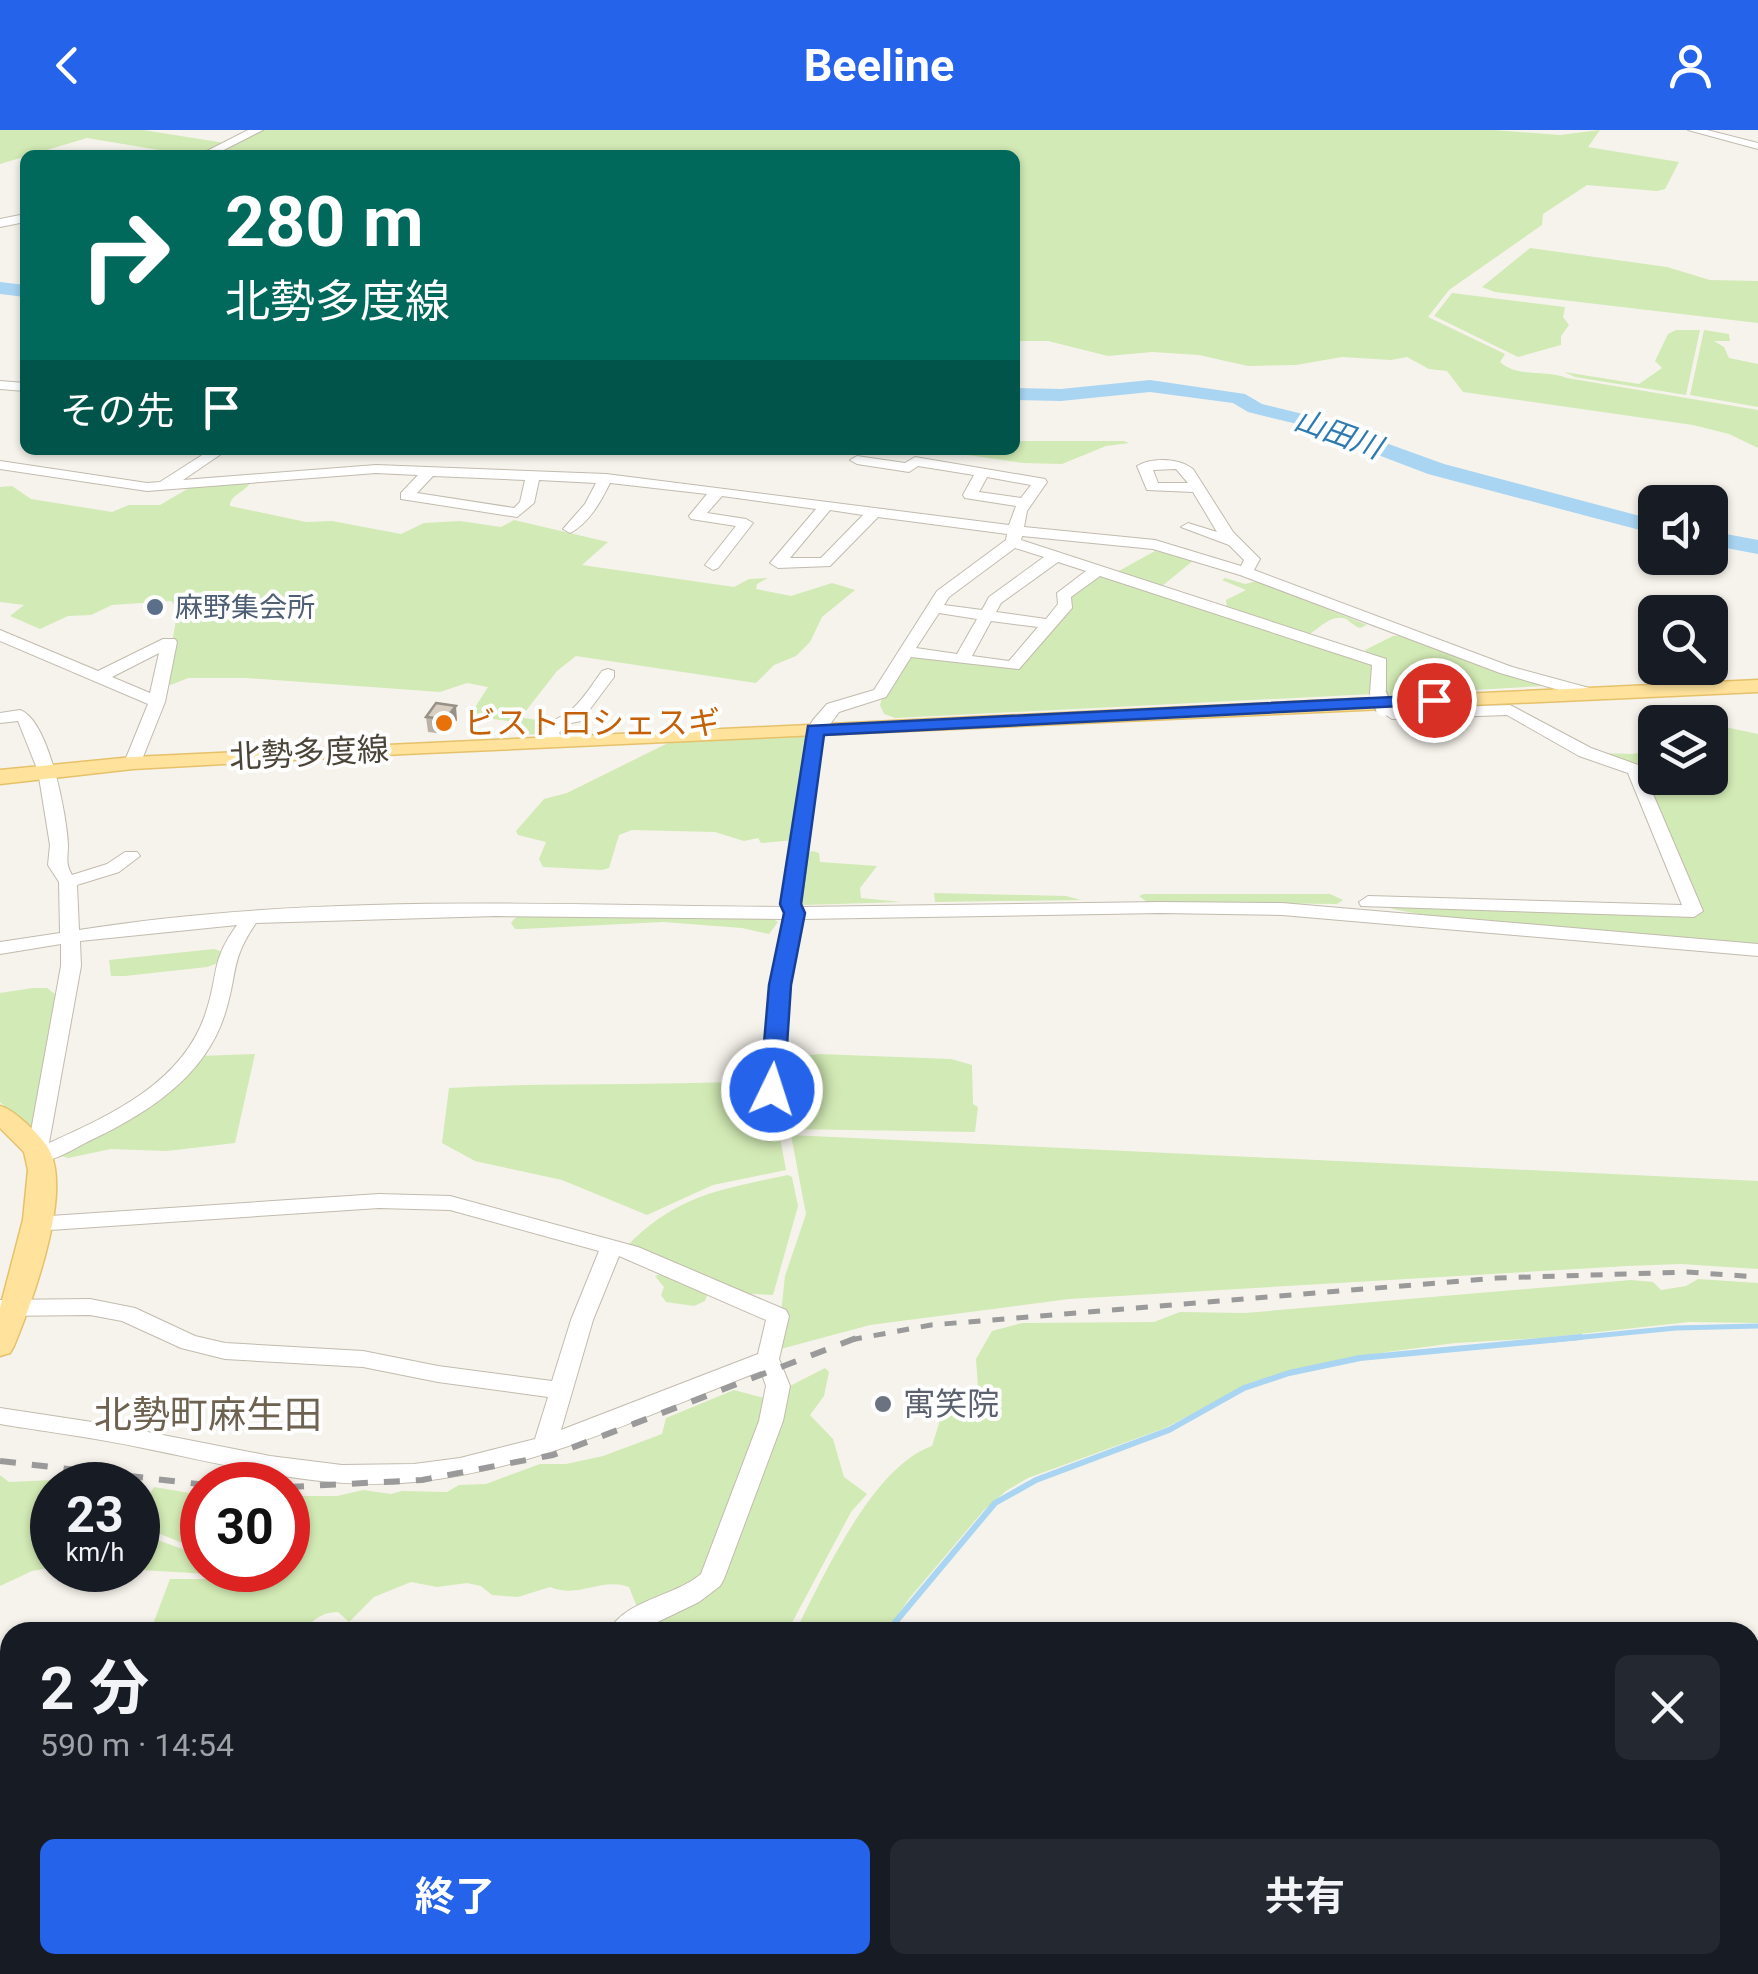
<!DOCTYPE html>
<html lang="ja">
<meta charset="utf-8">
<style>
:root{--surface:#171b24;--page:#242831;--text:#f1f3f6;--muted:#9ea1a6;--accent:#2563eb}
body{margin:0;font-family:Roboto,"Noto Sans JP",sans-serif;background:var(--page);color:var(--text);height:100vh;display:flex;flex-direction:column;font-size:38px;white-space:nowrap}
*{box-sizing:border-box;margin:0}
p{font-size:32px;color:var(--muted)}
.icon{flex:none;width:55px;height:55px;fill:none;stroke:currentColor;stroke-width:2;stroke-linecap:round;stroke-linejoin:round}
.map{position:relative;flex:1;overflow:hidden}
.details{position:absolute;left:0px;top:1492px;width:1760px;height:352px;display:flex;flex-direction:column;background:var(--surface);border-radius:30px 30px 0 0;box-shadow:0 2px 8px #0004}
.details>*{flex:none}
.banner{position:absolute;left:20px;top:20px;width:1000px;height:305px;border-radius:15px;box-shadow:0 2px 8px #0004;background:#00695c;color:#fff;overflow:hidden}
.tools{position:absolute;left:1638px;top:355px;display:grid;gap:20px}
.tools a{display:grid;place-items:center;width:90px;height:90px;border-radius:15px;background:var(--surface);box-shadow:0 2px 8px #0004;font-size:50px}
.speed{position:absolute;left:30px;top:1332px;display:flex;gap:20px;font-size:50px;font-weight:700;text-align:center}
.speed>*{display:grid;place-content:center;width:130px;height:130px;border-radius:50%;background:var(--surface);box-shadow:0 2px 8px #0004;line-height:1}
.speed small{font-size:25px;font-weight:400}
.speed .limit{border:15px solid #d22;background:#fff;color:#111}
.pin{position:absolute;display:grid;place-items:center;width:85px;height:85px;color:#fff;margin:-42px;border:5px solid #fff;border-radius:50%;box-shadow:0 2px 10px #0007}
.me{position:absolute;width:110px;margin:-55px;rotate:4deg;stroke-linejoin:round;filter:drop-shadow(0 0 8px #0008)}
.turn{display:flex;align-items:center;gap:35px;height:210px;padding:0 40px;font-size:45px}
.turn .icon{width:130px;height:130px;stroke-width:2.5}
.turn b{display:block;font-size:70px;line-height:85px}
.then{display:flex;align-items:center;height:95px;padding:0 40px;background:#0003;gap:20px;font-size:38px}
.round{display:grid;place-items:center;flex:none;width:105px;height:105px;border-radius:15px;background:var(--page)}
.summary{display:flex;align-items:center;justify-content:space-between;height:170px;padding:0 40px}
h1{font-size:60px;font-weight:700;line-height:75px}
.primary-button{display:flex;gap:20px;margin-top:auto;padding:20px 40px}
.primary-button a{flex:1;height:115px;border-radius:15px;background:var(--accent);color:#fff;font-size:40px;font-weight:700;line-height:115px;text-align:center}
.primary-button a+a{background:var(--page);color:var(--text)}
header{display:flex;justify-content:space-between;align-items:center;height:130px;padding:0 40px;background:var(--accent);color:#fff;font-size:45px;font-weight:700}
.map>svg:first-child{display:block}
.green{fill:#d2eab5}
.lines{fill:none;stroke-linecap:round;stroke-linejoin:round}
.stream-far1{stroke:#a9d4f2;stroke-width:5}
.stream{stroke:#a9d4f2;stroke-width:6}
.river{fill:#a9d4f2;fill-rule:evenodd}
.minor-casing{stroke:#c2bbae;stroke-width:2}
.major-casing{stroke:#e6c16a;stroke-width:3}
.minor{fill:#fff;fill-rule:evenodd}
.major{fill:#ffe39c;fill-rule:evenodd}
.rail-far1{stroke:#9a9a9a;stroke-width:5;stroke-dasharray:12 12;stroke-linecap:butt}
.rail{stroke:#9a9a9a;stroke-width:6;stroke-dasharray:16 16;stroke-linecap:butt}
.minor-bridge-casing{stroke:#c2bbae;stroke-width:19;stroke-linecap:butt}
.minor-bridge{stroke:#fff;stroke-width:16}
.wall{fill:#bab2a6}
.shaded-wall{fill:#979187}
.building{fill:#d8cfc1;stroke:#979187;stroke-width:2.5}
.route{fill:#2563eb;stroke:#184099;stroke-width:2.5}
.service-dot{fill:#5c6f8a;stroke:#fff;stroke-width:4}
.food-dot{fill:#e8710a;stroke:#fff;stroke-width:4}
.worship-dot{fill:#6b7280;stroke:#fff;stroke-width:4}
.labels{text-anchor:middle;stroke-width:8;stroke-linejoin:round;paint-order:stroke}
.far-service-label{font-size:28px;fill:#4e5e75;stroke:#fff;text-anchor:start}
.far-water-label{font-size:30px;font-style:italic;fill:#2e7ab2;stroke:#fff}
.food-label{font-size:32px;fill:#c56008;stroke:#fff;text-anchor:start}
.street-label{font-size:32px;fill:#4b4439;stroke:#fff}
.worship-label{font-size:32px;fill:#5b616d;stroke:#fff;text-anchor:start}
.quarter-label{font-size:38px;fill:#6e6250;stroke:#fff}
</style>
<header><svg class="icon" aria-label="back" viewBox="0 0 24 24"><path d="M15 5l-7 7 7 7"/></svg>Beeline<svg class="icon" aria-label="person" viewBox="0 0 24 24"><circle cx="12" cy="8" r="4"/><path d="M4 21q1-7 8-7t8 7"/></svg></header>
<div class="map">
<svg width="1758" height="1844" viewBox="0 0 1758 1844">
<rect width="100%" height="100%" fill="#f6f3ec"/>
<path class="green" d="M0 0H143L225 13 200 25H189L87 8 0 34Z
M263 0H1493L1560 5 1600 0 1588 17 1679 32 1665 59 1657 61 1587 55 1543 84 1542 95 1449 160 1428 187 1505 224 1500 232C1517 248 1545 239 1567 248L1758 280V318L1729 304 1693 295 1463 262 1447 241 1429 239 1407 227 1391 230 1342 227 1296 235 1248 236 1199 225 1152 222 1108 226 1048 211H1015V25H211Z
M1530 118 1667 137 1710 150 1758 151V193L1495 162 1482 157Z
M1452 163 1565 177 1563 187 1569 195 1561 206V215L1518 227 1434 186Z
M1676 200H1700L1686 265 1575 247 1564 242 1639 254 1662 238 1655 231 1668 204Z
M1704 200 1729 204 1730 211H1714L1724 217 1729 228 1758 234V277L1690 265Z
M1015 311H1124L1129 313 1106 316 1062 334 1023 333 934 320H1015Z
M245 352 250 353C245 362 229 366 230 376L306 392 332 391 401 404 424 393 460 391 501 397 514 390 608 412 582 435 734 457 749 449 768 448 757 454 756 459 791 466 832 453 855 460 822 487 810 512 796 526 774 535 756 553 576 526 557 541 525 582 524 588 544 591 541 604 521 605 522 593 478 587 472 582 488 557 467 553 440 562 246 548H188L171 555 165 552 178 479 171 471 112 475 91 485 68 486 40 499 10 486 24 475 0 472V357L12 356 31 369 112 382 129 375H160L189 358Z
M1155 421 1194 430 1162 456 1117 442Z
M1102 441 1373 532 1372 564 895 588 884 584 880 575 883 565 914 525 1016 538 1068 466Z
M1225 448 1245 454 1257 451 1367 495 1360 498C1354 496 1351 492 1346 489 1331 483 1319 499 1308 505L1227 479 1226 470 1246 460 1222 450Z
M1393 506H1409L1543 556 1388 565 1382 562 1384 537 1365 520Z
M1711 594 1758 604V815C1708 811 1402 792 1382 774L1698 783 1638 639 1601 623 1632 624 1655 620V648H1710Z
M810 604 794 710 761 713 758 708 744 711 715 702 632 700 619 705 609 738 602 740 543 737 539 729 546 712 518 705 516 701 544 669 567 663 670 612Z
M813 721 819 723 820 732 877 736 860 758 861 768 902 772 803 775 796 770 804 724Z
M934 763 1066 766 1081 770 935 772Z
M1144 764H1330L1343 770 1337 774 1147 772 1139 766Z
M517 786 772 788 778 792 769 804 742 798 663 792 522 799H515L511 793Z
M214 819 223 822 218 833 207 837 125 846H111L109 830Z
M33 858H47L59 867 36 1008 0 972V863Z
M255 924 235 1013 167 1021 111 1019 68 1028 57 1025C125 994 148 982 199 926Z
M819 924 951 929 972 935 973 974 978 977 975 1002 789 999 782 938 785 929Z
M766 930 786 1040 713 1055 647 1085 562 1050 475 1031 442 1013 449 958C551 952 653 956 755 951Z
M791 1005 1758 1051V1139L1681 1134 1627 1136 1069 1169 870 1195 777 1220 785 1146 806 1084Z
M788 1045 792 1047 798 1076 773 1165 734 1163 626 1117C677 1065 719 1060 788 1045Z
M664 1143 708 1163 705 1171 694 1176 666 1172 661 1165 664 1157 655 1146Z
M1698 1149 1758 1153V1193L1689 1192 1543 1208 1455 1213 1387 1222 1255 1251 1165 1298 1028 1348 1006 1361 984 1380 908 1470 887 1502H795C824 1446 872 1337 932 1316L945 1274 974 1266 978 1257 976 1229 992 1201 1022 1193 1154 1192 1180 1182 1245 1183 1631 1150 1653 1152 1661 1160 1686 1156Z
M825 1238 829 1242 824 1266 810 1285 833 1309 844 1347 867 1364 851 1382 787 1502 638 1500 697 1468 788 1257Z
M734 1260 768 1269 708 1447 639 1482 629 1457C601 1447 579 1469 550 1457L518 1467 492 1465 481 1456 467 1453 437 1457 411 1452 374 1467 349 1492 338 1482C327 1482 314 1487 308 1497L286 1502H218L213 1495 206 1502H150L170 1449H228L234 1440H288V1366H337L363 1360 391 1364 402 1361 447 1362 459 1355 486 1354 540 1334H566L603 1326 662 1304 666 1288Z
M0 1345 9 1352 54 1350 82 1355H52V1437L32 1441 0 1456Z
M154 1357 202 1365V1421L138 1395V1383Z
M138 1403 202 1426V1440H226V1445L141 1440 120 1447 75 1440H138Z"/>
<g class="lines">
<path class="stream-far1" d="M1553 1210 1676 1198 1758 1196"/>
<path class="stream" d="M887 1502 995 1373 1036 1350 1169 1300 1244 1258 1289 1243 1360 1228 1581 1207
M552 1844 569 1835"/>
<path class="river" d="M0 152 25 155V167L0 164Z
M1150 250 1245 264 1262 274 1311 286 1444 334 1655 390V404L1428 344 1297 294 1248 282 1233 273 1150 262 1061 271 1015 270V258L1061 259Z
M1710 401 1758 410V424L1710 415Z
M1758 1613V1652L1750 1655V1616Z
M1493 1835H1543L1538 1844H1488Z"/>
<g class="minor-casing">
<path id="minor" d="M248 0H263L214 25H199Z
M1688 0H1707L1758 13V19Z
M25 84V92L0 97V89Z
M0 251 25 253V261L0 259Z
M210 320H227L183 350 376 335 606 344 1009 395 1016 376 965 368 963 365 974 345 918 336 909 342 857 334 850 330 857 326 905 333 915 327 1045 349 1047 352 1027 381 1024 397 1155 410 1241 436 1244 430 1229 415 1181 397 1188 393 1217 402 1193 362 1147 360 1137 336C1152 327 1179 328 1193 339L1233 402 1260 429 1254 440 1512 537 1593 559 1595 563 1587 568 1500 543 1240 445 1153 419 1022 406 1021 410 1386 529V564L1378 569 1370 564 1372 535 1100 446 1071 467 1072 478 1019 539 911 527 886 567 839 582 823 604 801 777 1160 772 1282 773 1758 814V826L1282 785 1160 783 802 789 790 855 782 961 772 967 762 961 770 855 784 789 496 786 256 793C230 831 238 841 226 880 208 945 147 984 89 1011 73 1019 50 1035 32 1031L27 1023 61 836V814L0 824V812L60 803 59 752 48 735 50 715 38 641 18 591 0 593V583L20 580C49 590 67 686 68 715 68 728 65 733 72 745L107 734 125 722H137L140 726 119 742 77 755 79 800C311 763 549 775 783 777L807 600 813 590 827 574 874 560 937 461 1006 410 1007 404 878 387 830 436 778 438 770 433 816 379 722 366 707 383 746 389 753 393 718 438 713 440 705 435 736 396 691 389 689 386 707 364 610 353C600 373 589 393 570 403L563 399 585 374 596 353 539 350 534 373 517 387 401 369V363L418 345 376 343 147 361 0 339V331L147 353 160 352ZM1176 339 1188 353H1158L1153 340ZM433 346 525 350 520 372 514 378 417 363ZM987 347 1031 355 1021 368 979 362ZM830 380 863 385 821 428H790ZM1015 418 1044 427 989 467 982 480 944 475 949 467ZM1058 432 1086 441 1057 463 1058 474 1046 489 996 482 1001 473ZM939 483 977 489 957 524 916 518ZM991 491 1038 497 1009 531 972 526ZM237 795C210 832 219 844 206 882 184 952 111 985 49 1013L81 836 80 811Z
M0 500 98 541 163 509H175L177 512 165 572 139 637H127L124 633 148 574 0 511ZM159 523 150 563 112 547Z
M608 539 614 541V547L581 591 566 594 559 603 566 611 563 615H551L542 603C556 584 561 590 572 579 584 569 593 553 602 541Z
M1384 573 1396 579 1510 575 1591 618 1641 636 1703 781 1694 787 1361 776 1359 772 1368 766 1682 775 1628 643 1579 626 1507 585 1392 589 1376 578Z
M379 1064 450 1066 638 1117 786 1180 789 1186 779 1229 790 1256 783 1291 724 1449 720 1456 699 1472 637 1502H608C626 1469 674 1467 701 1444L759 1291 766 1256 761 1241C648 1284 536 1340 414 1352 323 1361 232 1336 143 1318 96 1308 48 1302 0 1294V1278L112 1295 270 1326 342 1335 414 1334 460 1328 535 1309 548 1267 438 1252 363 1237 225 1229 181 1218 122 1191 90 1185 0 1186V1170L90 1169 135 1178 195 1206 225 1213 363 1221 438 1236 552 1251 571 1190 599 1121 450 1080 379 1078 35 1101 24 1094 35 1087ZM619 1126 766 1190 758 1224 561 1300 593 1190Z
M10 1602V1629L0 1633V1606Z
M0 1673 10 1676V1705L0 1701Z
M233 1835H261L257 1844H229Z
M827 1835H862L866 1844H831Z"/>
</g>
<g class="major-casing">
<path id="major" d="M1758 550V562L404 624 133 639 0 654V640L133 627Z
M0 976C11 979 17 986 26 993 35 1002 46 1012 51 1024 70 1069 32 1172 14 1216L10 1223 0 1226V1178L23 1090 28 1040 24 1022 0 998Z"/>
</g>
<use href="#minor" class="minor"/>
<use href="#major" class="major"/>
<path class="rail-far1" d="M850 1210 931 1195 1497 1148 1687 1142 1758 1147"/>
<path class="rail" d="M0 1331 207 1355
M288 1357 422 1350 553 1325 859 1207"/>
<g class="minor-bridge-casing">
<path id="minor-bridge" d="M1378 564 1384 578"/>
</g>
<use href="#minor-bridge" class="minor-bridge"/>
</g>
<path class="wall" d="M426 587 457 590 447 604 428 602Z"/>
<path class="shaded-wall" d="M456 576 457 590 447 604 445 589Z"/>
<path class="building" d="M436 573 456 576 445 589 426 587Z"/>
<path class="route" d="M1434 565 1441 566V574L824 605 801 774 805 783 791 855 784 960 772 968 760 960 769 855 784 783 780 774 808 596Z"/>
<circle class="service-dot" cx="155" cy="477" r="10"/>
<circle class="food-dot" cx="444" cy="593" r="10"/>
<circle class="worship-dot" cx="883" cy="1274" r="10"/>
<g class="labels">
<g class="far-service-label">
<text x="175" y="487">麻野集会所</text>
</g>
<g class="far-water-label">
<text transform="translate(1338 304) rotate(20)" y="10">山田川</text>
</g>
<g class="food-label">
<text x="464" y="604">ビストロシェスギ</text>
</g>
<g class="street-label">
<text transform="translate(309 623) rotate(-3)" y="11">北勢多度線</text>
</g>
<g class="worship-label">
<text x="903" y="1285">寓笑院</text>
</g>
<g class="quarter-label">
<text x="208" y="1298">北勢町麻生田</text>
</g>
</g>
</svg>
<div class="tools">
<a><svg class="icon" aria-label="sound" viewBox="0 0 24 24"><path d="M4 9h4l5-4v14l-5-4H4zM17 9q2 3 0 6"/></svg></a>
<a><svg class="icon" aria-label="search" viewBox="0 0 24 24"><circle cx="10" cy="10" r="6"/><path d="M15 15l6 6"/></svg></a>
<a><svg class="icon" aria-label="layers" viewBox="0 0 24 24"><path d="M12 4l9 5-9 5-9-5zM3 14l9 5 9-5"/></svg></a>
</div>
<div class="speed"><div>23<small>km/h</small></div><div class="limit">30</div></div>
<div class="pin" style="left:1434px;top:570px;background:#d93025"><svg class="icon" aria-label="arrive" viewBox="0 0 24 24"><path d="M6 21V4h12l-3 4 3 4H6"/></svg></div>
<svg class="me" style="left:772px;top:960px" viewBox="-20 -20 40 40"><circle r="17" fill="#2563eb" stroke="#fff" stroke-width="3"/><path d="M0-11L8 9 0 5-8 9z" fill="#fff"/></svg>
<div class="banner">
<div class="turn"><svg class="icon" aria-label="right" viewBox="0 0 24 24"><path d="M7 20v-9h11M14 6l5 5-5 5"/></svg><div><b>280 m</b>北勢多度線</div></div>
<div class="then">その先<svg class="icon" aria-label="arrive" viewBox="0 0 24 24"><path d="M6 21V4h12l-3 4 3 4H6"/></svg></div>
</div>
<section class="details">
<div class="summary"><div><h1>2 分</h1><p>590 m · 14:54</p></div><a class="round"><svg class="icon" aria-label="close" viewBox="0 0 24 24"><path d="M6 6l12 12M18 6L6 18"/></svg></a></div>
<div class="primary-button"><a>終了</a><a>共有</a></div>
</section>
</div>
